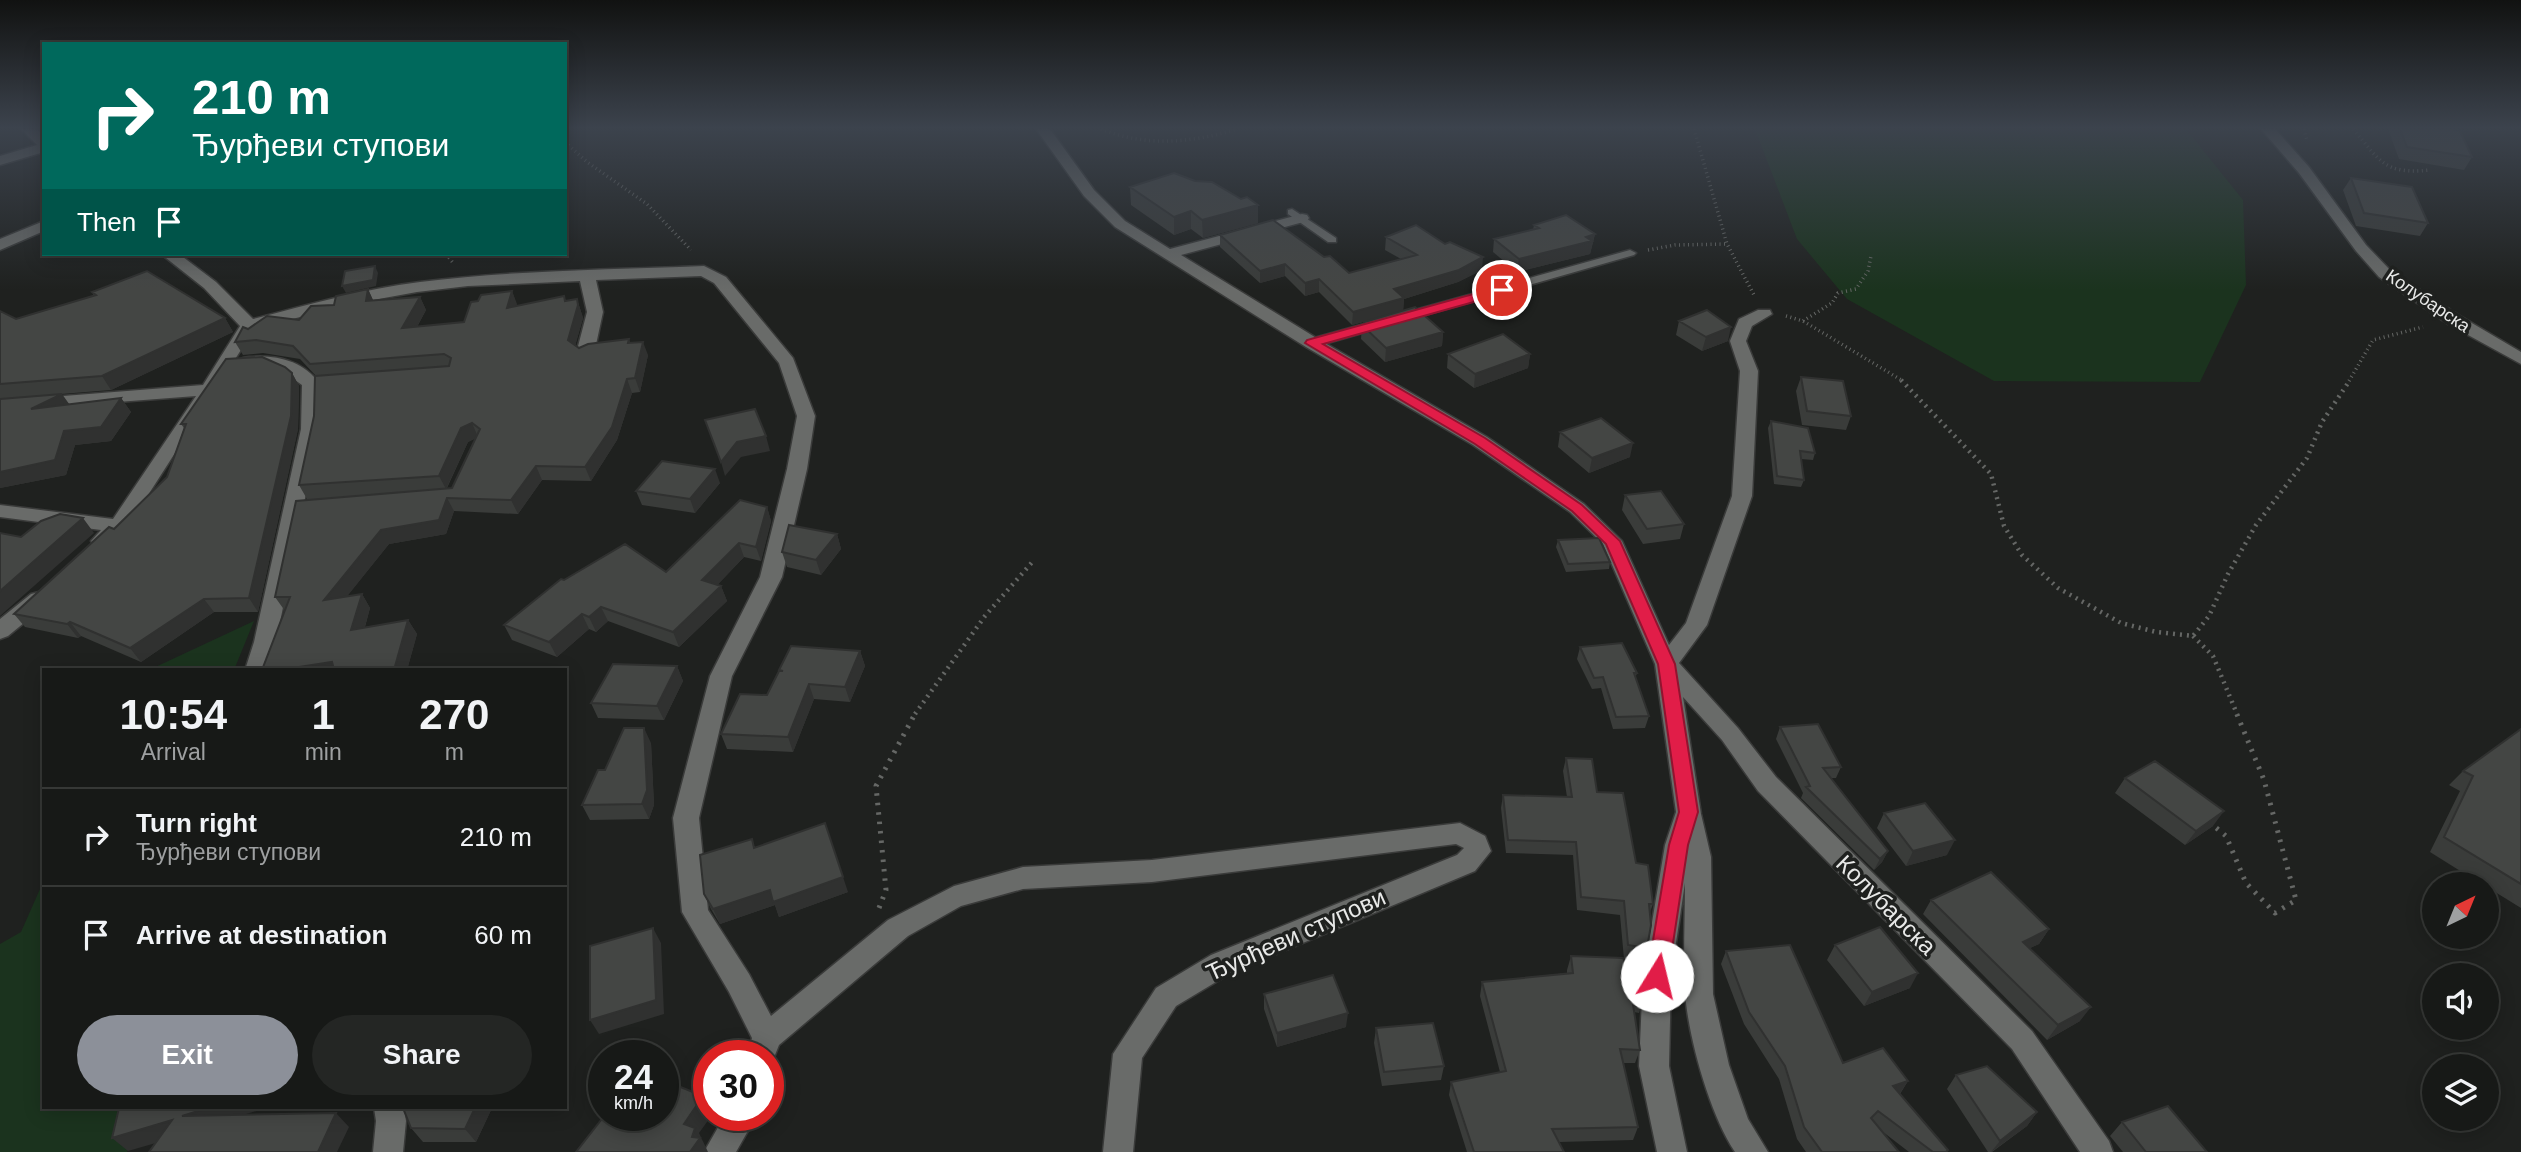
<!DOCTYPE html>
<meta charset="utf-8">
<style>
:root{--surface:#171917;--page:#242624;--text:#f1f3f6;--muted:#9ea0a1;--line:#363836;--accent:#8c9099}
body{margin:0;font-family:Helvetica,sans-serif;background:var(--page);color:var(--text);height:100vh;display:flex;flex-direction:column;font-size:26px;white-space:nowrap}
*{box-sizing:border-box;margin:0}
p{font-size:23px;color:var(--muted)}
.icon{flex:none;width:38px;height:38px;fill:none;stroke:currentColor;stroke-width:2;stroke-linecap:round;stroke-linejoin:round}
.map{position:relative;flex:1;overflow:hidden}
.side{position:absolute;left:42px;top:668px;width:525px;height:441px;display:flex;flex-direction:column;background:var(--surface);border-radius:0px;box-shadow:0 4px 18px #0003,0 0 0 2px var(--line)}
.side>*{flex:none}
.banner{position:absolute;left:42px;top:42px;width:525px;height:214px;border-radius:0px;box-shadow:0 4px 18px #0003,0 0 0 2px var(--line);background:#00695c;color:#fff;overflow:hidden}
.needle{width:46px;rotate:43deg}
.fabs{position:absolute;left:2422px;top:872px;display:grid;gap:14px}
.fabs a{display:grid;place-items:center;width:77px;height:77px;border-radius:50%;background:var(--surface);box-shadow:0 4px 18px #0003,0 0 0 2px var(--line);font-size:35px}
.speed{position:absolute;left:588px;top:1040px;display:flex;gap:14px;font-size:35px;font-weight:700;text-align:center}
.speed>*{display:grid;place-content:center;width:91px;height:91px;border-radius:50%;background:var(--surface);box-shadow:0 4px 18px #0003,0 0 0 2px var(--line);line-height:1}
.speed small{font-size:18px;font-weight:400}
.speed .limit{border:10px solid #d22;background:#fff;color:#111}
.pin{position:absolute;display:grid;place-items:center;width:60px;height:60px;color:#fff;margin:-30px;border:4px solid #fff;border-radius:50%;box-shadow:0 2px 7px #0007}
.me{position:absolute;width:77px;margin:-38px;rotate:9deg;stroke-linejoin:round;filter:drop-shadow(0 0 5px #0008)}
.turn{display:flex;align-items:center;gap:24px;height:147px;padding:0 35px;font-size:32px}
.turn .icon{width:91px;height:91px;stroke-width:2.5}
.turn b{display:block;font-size:49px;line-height:60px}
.then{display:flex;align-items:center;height:66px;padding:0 35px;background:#0003;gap:14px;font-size:26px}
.eta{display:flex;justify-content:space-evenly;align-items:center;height:119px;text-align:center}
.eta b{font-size:42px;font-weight:600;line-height:49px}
.action{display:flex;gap:14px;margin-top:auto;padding:14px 35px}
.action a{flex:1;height:80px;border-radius:42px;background:var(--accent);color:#fff;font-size:28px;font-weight:600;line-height:80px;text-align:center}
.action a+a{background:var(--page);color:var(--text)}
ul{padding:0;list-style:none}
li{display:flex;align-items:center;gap:21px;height:98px;padding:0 35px;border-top:2px solid var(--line)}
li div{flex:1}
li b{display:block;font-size:26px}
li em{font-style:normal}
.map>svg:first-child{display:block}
.green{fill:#1b331e}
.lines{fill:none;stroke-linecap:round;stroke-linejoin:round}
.service-casing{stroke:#3a3b3a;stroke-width:3}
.minor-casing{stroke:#3a3b3a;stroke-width:3}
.path-far2{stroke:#656765;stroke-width:3.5;stroke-dasharray:1 3.5;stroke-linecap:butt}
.path-far1{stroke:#656765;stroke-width:4.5;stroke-dasharray:2 5;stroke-linecap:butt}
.path{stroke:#656765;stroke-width:5;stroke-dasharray:2.5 7;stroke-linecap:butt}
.service{fill:#696b69;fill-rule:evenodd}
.minor{fill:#696b69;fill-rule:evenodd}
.wall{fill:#3a3c3a;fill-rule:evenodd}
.shaded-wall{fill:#303130}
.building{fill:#444644;stroke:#303130;stroke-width:2}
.route{fill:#e11d48;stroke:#92132f;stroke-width:2}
.labels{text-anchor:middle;stroke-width:7;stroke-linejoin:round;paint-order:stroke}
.far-street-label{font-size:18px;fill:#e8e9e8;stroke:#1f211f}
.near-street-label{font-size:24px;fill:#e8e9e8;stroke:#1f211f}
</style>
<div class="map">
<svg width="2521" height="1152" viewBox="0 0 2521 1152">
<rect width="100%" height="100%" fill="#1f211f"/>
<path class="green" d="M1755 129H2186L2243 200 2246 285 2200 382 1994 381 1847 299 1797 239Z
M254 621 234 670H149Z
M44 880V1108H138L127 1152H0V944L21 932Z"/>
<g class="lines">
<g class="service-casing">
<path id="service" d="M1292 209 1336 238V242H1328L1288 214V210Z
M1630 250 1636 253 1634 255 1317 346 1312 347 1306 343 1307 340Z"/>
</g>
<g class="minor-casing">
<path id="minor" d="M21 129H36L44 136V152L0 165V156L37 145Z
M1036 129H1050L1094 190 1125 221 1170 249 1302 214 1307 215 1309 218 1307 221 1181 255 1318 339 1487 437 1584 504 1622 541 1669 645 1686 623 1732 496 1740 371 1730 341 1739 319 1758 310H1770L1772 314 1752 326 1746 341 1758 371 1752 496 1707 625 1679 663 1738 728 1776 777 2032 1031 2109 1141 2113 1152H2080L2012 1049 1758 791 1722 740 1683 697 1701 814 1711 857 1713 994 1729 1065 1748 1119 1768 1152H1735C1710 1115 1688 1037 1685 992 1683 956 1685 919 1685 883L1671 976 1669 1066 1687 1152H1657L1639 1066 1643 976 1665 845 1676 812 1655 664 1603 544 1570 512 1473 445 1306 347 1115 227 1084 196Z
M2261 129H2275L2309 167 2366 245 2391 271 2460 316 2521 352V364L2448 324 2379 277 2356 251 2299 173Z
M44 221V231L0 250V239Z
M161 254H179L216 282 253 319C308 305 363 289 420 282 514 270 610 270 704 266L726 277 793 358 815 416 807 469 782 577 732 676 699 818 708 910 749 974 771 1016 888 920 954 886 1023 867 1152 860 1460 823 1485 836 1491 851 1475 871 1231 973 1176 1006 1142 1058 1133 1152H1103L1113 1054 1156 988 1211 955 1457 855 1464 848 1456 844 1152 882 1023 889 961 906 908 936 779 1045 771 1065 768 1066V1055H747L752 1038 729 992 682 912 673 818 710 676 760 577 787 469 797 416 779 363 714 283 701 276 596 280 603 312 594 354 585 359 576 354 587 312 580 281 468 286 417 292 362 302 255 328 125 531C115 540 108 550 94 546L91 541 101 530 0 517V505L113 519 196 396 0 411V401L203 385 240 326 204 288Z
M249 357C277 355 302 360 320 384L319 429 276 642 267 670H245L254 642 301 429 302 385 278 368 243 366 240 362 243 358Z
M39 592 47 594 50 599 47 604 8 636 0 639V619L31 594Z
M374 1108H404L406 1121 403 1152H373L376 1121Z
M725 1115H757L736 1152H704Z"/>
</g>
<path class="path-far2" d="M1101 129C1146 147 1191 143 1237 129
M1694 129 1727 244 1754 295
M2304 129 2307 141
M2353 129C2380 160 2383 175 2430 170
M565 142 587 162 647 204 691 250
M1648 250 1675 245 1727 244
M446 254 454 264
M1786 316 1803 321 1903 381
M1803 321 1832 303 1838 293 1856 289 1868 271 1871 256
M2349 381 2373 340 2423 327"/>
<path class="path-far1" d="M1901 380 1991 474 2004 526 2022 555 2058 588 2121 623 2156 632 2193 636 2209 616 2228 574 2256 525 2307 458 2322 422 2350 380
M2193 636 2213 656 2237 714
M915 714 985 616 1034 560"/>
<path class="path" d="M2209 822 2226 836 2246 883 2275 913 2296 900 2264 780 2236 712
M879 908 886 890 876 786 916 712"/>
<use href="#service" class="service"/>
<use href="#minor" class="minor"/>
</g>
<path class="wall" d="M2388 129H2452L2472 157 2464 170 2399 159Z
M2351 178 2428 223 2420 236 2356 226 2343 190Z
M1130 187 1258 223 1203 238 1191 229 1174 235 1131 205Z
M1534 225 1595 234 1590 254 1517 272 1493 252 1494 239 1533 230Z
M1220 235 1324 257 1349 273 1401 259 1385 250 1386 237 1482 270 1458 282 1404 299 1403 311 1352 325 1319 292 1305 296 1285 276 1260 283 1220 247Z
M368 289 373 301 420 297 426 310 417 327 464 322 478 301 512 291 517 306 566 301 577 299 583 318 575 346 579 348 629 339 630 343 648 355 640 392 632 393 617 440 591 481 542 480 518 514 454 511 446 534 389 544 347 596 362 594 370 608 365 627 408 620 417 634 407 670H262L285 611 275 597 307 499 299 485 314 416 316 376 300 359 263 353 243 355 235 342 248 329 299 320ZM476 438 452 488H447L468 442Z
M92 292 225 318 233 332 111 390 24 397 70 404 121 398 131 412 111 441 75 445 66 475 0 488V311L16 319 94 296Z
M1679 321 1728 341 1702 351 1676 335Z
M1364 322 1443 332 1442 346 1385 362 1361 339 1362 325 1364 324Z
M1448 354H1530L1528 368 1474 388 1447 368Z
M292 373 299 386 298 429 258 612H214L141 662 81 636 78 638 25 627 14 614 114 529 167 477 184 428 181 424Z
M1801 377 1851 416 1846 430 1802 425 1796 391Z
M1771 421 1815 453 1813 460 1801 459 1804 480 1801 487 1774 484 1768 428Z
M1560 432 1630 457 1589 473 1558 447Z
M720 483 695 513 642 505 636 491Z
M1625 495 1684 524 1680 539 1643 544 1622 510Z
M767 507 771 521 761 561 744 557 717 585 721 586 727 601 679 647 608 621 596 632 589 629 557 657 512 640 504 625 564 580 666 572Z
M837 534 841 549 821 575 787 567 782 552Z
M1558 540 1610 562 1609 569 1566 572 1556 547Z
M1580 647 1637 673 1635 679 1649 716 1645 728 1613 729 1601 688 1592 689 1577 659Z
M860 651 865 666 850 702 814 699 793 752 727 749 721 734 767 695 779 670Z
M677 666 683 681 664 720 598 718 591 703Z
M1780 727 1841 767 1836 778H1831L1888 851 1882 862 1874 870 1801 798 1803 793 1776 739Z
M2521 729V908L2487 887V884H2481L2430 852 2460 791 2449 785 2463 771Z
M651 743 654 805 649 819 590 820 582 805Z
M1566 758 1597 792 1636 863 1653 904 1650 912 1647 948 1643 961 1624 959 1620 915 1577 910 1573 855 1506 853 1501 808 1503 795 1567 797 1563 771Z
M2125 778 2213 826 2185 845 2115 793Z
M1884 813 1947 855 1906 866 1877 828Z
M755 847 848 892 779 917 775 905 720 924 711 909 704 894Z
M1931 900 2049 929 2039 944 2030 948 2080 1021 2047 1040 1923 914Z
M1835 945 1910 988 1864 1006 1827 960Z
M1726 951 1843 1063 1908 1081 1900 1094 1947 1152H1909L1883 1132 1899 1152H1806L1797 1139 1779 1079 1744 1024 1721 964Z
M1571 956 1644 999 1639 1013 1634 1012 1640 1050 1635 1063H1623L1638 1127 1633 1140 1559 1142 1564 1152H1467L1449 1095 1451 1082 1500 1072 1480 996 1482 982 1567 973V970Z
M1264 994 1346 1027 1277 1047 1264 1009Z
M1376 1028 1444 1066 1441 1080 1382 1086 1374 1043Z
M1956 1075 2037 1112 2027 1126 1992 1152H1988L1947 1089Z
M492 1108 476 1142H423L411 1128Z
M2122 1122 2207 1152H2123L2110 1136Z"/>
<path class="shaded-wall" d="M1258 205V223L1203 238 1202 220Z
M1191 211V229L1174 235V217Z
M1595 234 1590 254 1517 272 1519 259Z
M1483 257 1482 270 1458 282 1404 299 1403 311 1352 325 1353 312 1394 289Z
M1285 264V276L1260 283V271Z
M375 266 378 273 376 286 346 293 342 286Z
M1319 279V292L1305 296V283Z
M368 289 374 302 366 301Z
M512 291 517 304 512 321 507 308Z
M420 297 426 310 409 341 402 328Z
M577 299 583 318 573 353 568 340Z
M225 318 233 332 111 390 102 376Z
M1731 327 1728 341 1702 351 1706 337Z
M1443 332 1442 346 1385 362 1386 348Z
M643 342 648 355 640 392 635 378Z
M1530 354 1528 368 1474 388 1475 374Z
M292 373 299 386 298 429 258 612 249 598Z
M627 379 632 393 617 440 591 481 585 467Z
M62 394 72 408 31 409Z
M121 398 131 412 111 441 75 445 66 475 0 488V472L64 431Z
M472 423 478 437 468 442 446 489 439 476 461 428Z
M766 436 770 451 741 457 725 476 721 462 737 442Z
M1633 443 1630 457 1589 473 1592 458Z
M536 466 542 480 518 514 511 500Z
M715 469 720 483 695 513 690 499Z
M447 498 454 511 446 534 389 544 333 614 324 600 381 530Z
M767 507 771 521 761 561 756 547Z
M83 518 94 533 0 616V591Z
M837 534 841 549 821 575 816 560Z
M739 543 744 557 708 595 702 580Z
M721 586 727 601 679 647 673 632Z
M362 594 370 608 360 644 351 630Z
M204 599 214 612 141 662 130 648Z
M601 607 608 621 596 632 589 617Z
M582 614 589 629 557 657 549 642Z
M408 620 417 634 407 670H394Z
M70 622 81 636 78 638 67 624Z
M860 651 865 666 850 702 845 687Z
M332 662 337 670H280Z
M677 666 683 681 664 720 657 706Z
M809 684 814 699 793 752 788 737Z
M644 728 651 743 654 805 649 819 642 804Z
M2224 811 2213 826 2185 845 2196 831Z
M825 823 848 892 779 917 775 905 720 924 713 909Z
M1955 840 1947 855 1906 866 1913 851Z
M1888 851 1882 862 1874 870 1880 859Z
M653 928 661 943 664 1014 599 1034 590 1020Z
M2049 929 2039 944 2013 956 2023 942Z
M1918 973 1910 988 1864 1006 1872 992Z
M2091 1007 2080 1021 2047 1040 2058 1025Z
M1348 1013 1346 1027 1277 1047V1033Z
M1908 1081 1900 1093 1886 1098 1893 1086Z
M703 1096 709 1106V1115H712L699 1133 708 1152H690L684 1124Z
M208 1108H266L197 1129 182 1116Z
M475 1108H492L476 1142 465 1129Z
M2037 1112 2027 1126 1991 1152 2000 1141Z
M336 1113 349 1127 337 1152H318Z
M172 1120 187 1134 128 1151 112 1138Z"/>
<path class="building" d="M2400 129H2452L2460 131 2472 157 2407 147Z
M1174 173 1195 181 1212 182 1241 199 1247 197 1258 205 1202 220 1191 211 1174 217 1130 187Z
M2351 178 2412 187 2428 223 2364 213Z
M1566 215 1595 234 1586 237 1592 241 1519 259 1494 239 1539 228 1534 225Z
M1273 220 1324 257 1330 256 1349 273 1417 255 1386 237 1416 225 1445 244 1450 242 1483 257 1459 270 1394 289 1404 298 1353 312 1319 279 1305 283 1285 264 1260 271 1220 235Z
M375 266 373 280 342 286 345 271Z
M147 271 225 318 102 376 0 384V311L16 319 96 295 92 292Z
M368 289 366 301 420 297 402 328 464 322 471 302 478 301 481 295 512 291 507 308 564 296 565 301 577 299 578 305 568 340 579 348 588 344 629 339 628 343 643 342 635 378 627 379 612 427 585 467 536 466 511 500 447 498 439 520 381 530 324 600 362 594 351 630 408 620 394 670H334L332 662 280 670H262L290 597H275L296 501 452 488 480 429 472 423 461 428 439 476 299 485 314 416 315 376 449 366 451 358 444 354 310 364 293 346 256 340 235 342 243 327 248 329 267 316 299 320 311 306 334 305 336 296Z
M1415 307 1443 332 1386 348 1362 325 1366 324 1364 322Z
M1707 310 1731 327 1706 337 1679 321Z
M1503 334 1530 354 1475 374 1448 354Z
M262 357 285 367 292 373 291 416 249 598 204 599 130 648 70 622 67 624 14 614 109 527 114 529 167 477 186 424H181L226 359Z
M1801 377 1843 381 1851 416 1807 411Z
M62 394 31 409 121 398 101 427 64 431 55 460 0 472V399Z
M755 409 766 436 737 442 721 462 705 420Z
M1601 418 1633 443 1592 458 1560 432Z
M1771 421 1808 428 1815 453 1800 451 1804 480 1777 476Z
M662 461 715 469 690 499 636 491Z
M1661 491 1684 524 1647 529 1625 495Z
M740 500 767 507 756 547 739 543 702 580 721 586 673 632 601 607 589 617 582 614 549 642 504 625 561 579 564 580 625 544 666 572Z
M60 514 83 518 0 591V533L21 537 41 521Z
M789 525 837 534 816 560 782 552Z
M1599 538 1610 562 1568 564 1558 540Z
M1622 643 1637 673H1634L1649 716 1616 717 1603 677 1594 678 1580 647Z
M791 646 860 651 845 687 809 684 788 737 721 734 740 694 767 695 779 671H783L779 670Z
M613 664 677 666 657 706 591 703Z
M1818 724 1841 767 1823 768 1888 851 1880 859 1806 787 1810 786 1780 727Z
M624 728H644L647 790 642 804 582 805 598 770H605Z
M2521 729V884L2444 837 2473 776 2463 771Z
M1566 758 1592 759 1597 792 1623 793 1636 863 1648 865 1653 904H1649L1651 925 1647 948 1628 945 1624 901 1581 897 1576 842 1508 840 1503 795 1572 797Z
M2155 761 2224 811 2196 831 2125 778Z
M1925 803 1955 840 1913 851 1884 813Z
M825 823 843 877 773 902 770 890 713 909 704 894 700 855 752 839 754 848Z
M1991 872 2049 929 2023 942 2091 1007 2058 1025 1931 900Z
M1880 927 1918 973 1872 992 1835 945Z
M653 928 656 1000 590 1020V946Z
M1790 945 1843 1063 1883 1048 1908 1081 1893 1086 1948 1150 1946 1152H1933L1878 1111 1871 1118 1899 1152H1822L1804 1127 1785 1066 1749 1012 1726 951Z
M1571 956 1623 958 1644 996V999L1632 998 1640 1050 1620 1049 1638 1127 1552 1129 1564 1152H1474L1451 1082 1506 1071 1482 982 1573 973Z
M1333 975 1348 1013 1277 1033 1264 994Z
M1433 1023 1444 1066 1384 1072 1376 1028Z
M1987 1066 2037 1112 2000 1141 1956 1075Z
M663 1080 703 1096 684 1124 695 1128 692 1137 700 1138 690 1152H576L605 1115H663Z
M2168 1106 2207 1152H2146L2122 1122Z
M119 1108H208L182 1116 336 1113 318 1152H149L172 1120 112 1138Z
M403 1108H475L465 1129 411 1128Z"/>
<linearGradient id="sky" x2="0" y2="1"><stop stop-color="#111211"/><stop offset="0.44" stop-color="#3c434d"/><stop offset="1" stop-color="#3c434d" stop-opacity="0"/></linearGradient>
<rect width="2521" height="290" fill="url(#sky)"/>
<path class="route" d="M1502 286 1506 288V293L1323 344 1485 438 1582 505 1620 541 1675 664 1698 812 1688 845 1668 976 1665 983 1657 985 1650 983 1647 976 1669 845 1679 812 1658 664 1606 544 1572 511 1475 444 1305 343 1307 340Z"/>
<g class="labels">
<g class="far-street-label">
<text transform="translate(2428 301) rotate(34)" y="6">Колубарска</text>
</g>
<g class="near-street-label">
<text transform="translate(1886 905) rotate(45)" y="8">Колубарска</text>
<text transform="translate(1296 935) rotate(-24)" y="8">Ђурђеви ступови</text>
</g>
</g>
</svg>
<div class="fabs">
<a><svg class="needle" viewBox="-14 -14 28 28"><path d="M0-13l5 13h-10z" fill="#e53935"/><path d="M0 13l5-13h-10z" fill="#9ea0a1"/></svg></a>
<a><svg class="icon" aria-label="sound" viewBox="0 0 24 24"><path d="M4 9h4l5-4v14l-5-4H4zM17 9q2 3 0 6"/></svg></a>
<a><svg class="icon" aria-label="layers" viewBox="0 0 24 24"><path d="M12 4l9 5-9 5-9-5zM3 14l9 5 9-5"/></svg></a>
</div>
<div class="speed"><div>24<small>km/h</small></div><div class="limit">30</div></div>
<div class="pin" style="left:1502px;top:290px;background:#d93025"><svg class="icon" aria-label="arrive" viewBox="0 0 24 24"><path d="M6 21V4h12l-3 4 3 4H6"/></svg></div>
<svg class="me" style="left:1657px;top:976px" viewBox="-20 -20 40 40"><circle r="19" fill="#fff"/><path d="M0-13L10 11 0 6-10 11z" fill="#e11d48"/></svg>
<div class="banner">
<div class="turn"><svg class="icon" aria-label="right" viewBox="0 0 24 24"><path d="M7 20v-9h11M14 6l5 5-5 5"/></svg><div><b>210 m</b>Ђурђеви ступови</div></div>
<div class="then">Then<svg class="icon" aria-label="arrive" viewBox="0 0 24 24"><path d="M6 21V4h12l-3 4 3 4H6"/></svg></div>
</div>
<section class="side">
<div class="eta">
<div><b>10:54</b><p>Arrival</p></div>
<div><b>1</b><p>min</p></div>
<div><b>270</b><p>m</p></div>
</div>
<ul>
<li><svg class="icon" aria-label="right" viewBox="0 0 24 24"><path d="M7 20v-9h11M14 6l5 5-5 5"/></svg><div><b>Turn right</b><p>Ђурђеви ступови</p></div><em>210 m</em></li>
<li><svg class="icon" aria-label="arrive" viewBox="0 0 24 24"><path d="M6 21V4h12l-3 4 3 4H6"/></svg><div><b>Arrive at destination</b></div><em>60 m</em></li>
</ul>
<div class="action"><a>Exit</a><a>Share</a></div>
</section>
</div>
